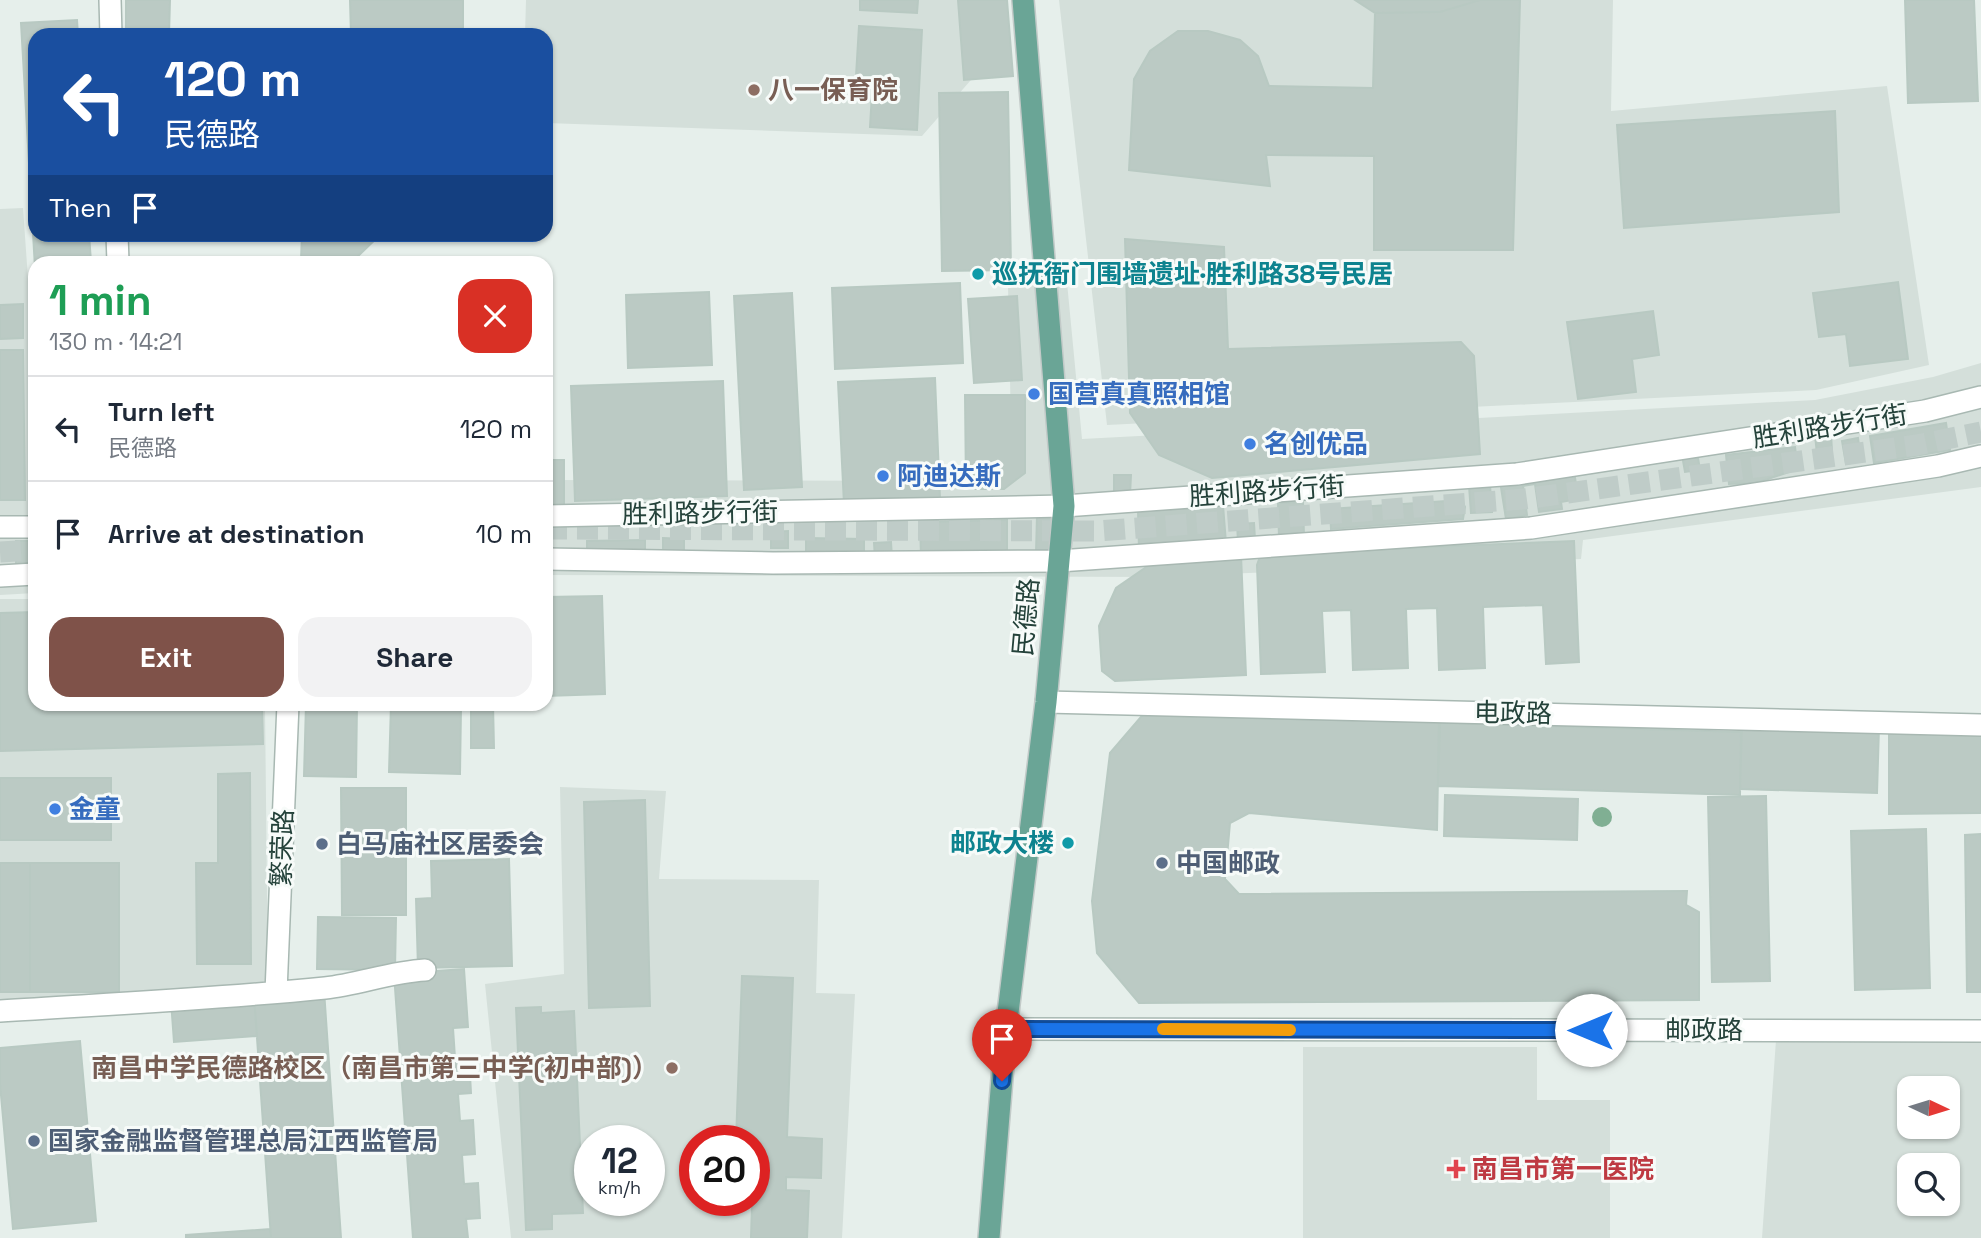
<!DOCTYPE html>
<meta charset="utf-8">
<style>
:root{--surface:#fff;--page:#f2f2f3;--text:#1f2937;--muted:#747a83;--line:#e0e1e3;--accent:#7f5249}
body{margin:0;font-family:"Space Grotesk","Noto Sans SC",sans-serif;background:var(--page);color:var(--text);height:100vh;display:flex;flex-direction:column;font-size:26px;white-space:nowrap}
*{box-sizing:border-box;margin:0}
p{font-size:23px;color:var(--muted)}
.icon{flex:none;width:38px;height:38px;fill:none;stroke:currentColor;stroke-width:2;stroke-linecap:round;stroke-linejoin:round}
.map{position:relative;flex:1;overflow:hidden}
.side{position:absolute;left:28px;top:256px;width:525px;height:455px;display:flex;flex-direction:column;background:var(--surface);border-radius:21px;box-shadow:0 2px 5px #0004}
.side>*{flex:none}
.banner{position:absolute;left:28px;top:28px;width:525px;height:214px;border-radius:21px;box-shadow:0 2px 5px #0004;background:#1a4fa0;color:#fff;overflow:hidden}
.needle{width:46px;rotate:94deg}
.controls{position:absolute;left:1897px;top:1076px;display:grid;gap:14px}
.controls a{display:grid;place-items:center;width:63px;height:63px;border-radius:14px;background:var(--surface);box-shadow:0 2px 5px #0004;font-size:35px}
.speed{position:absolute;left:574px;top:1125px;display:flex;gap:14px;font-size:35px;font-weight:700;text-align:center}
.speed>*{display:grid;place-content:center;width:91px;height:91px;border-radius:50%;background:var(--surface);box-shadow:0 2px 5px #0004;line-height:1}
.speed small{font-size:18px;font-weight:400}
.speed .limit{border:10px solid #d22;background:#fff;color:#111}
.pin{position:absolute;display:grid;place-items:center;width:60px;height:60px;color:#fff;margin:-72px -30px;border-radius:50% 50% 50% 0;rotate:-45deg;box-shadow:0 0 7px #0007}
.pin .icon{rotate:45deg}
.me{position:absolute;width:77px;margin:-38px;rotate:270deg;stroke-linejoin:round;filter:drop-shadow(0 0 5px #0008)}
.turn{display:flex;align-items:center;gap:24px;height:147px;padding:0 21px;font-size:32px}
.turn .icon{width:91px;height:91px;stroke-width:2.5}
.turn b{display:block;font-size:49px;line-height:60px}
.then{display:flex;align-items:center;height:66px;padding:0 21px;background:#0003;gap:14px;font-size:26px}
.round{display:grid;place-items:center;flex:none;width:74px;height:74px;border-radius:21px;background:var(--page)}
.summary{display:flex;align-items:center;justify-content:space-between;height:119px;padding:0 21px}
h1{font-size:42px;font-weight:800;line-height:52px;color:#1e9e55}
.action{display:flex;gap:14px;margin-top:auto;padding:14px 21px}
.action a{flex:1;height:80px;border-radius:21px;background:var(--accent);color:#fff;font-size:28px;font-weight:800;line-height:80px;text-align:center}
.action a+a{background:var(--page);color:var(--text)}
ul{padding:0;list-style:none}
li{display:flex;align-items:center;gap:21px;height:105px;padding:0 21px;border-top:2px solid var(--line)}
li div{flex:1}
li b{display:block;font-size:26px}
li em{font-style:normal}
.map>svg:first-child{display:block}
.built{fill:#d4dfda;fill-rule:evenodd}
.building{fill:#bbcac4;stroke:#b8c9c2;stroke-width:2}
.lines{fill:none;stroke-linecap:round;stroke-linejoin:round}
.minor-tunnel{stroke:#bfccc8;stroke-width:21;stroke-dasharray:21 10;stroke-linecap:butt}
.minor-casing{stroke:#a8b8b2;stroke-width:24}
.major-casing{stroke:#c2cac8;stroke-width:24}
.minor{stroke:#fff;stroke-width:21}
.major{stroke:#6aa596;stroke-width:21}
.tree{fill:#80af93}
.route-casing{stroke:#114b97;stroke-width:18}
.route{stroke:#1a73e8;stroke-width:12}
.slow{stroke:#f59e0b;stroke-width:12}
.education-dot{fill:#8d6e63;stroke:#f7fbf9;stroke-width:2.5}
.culture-dot{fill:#0f9aa8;stroke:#f7fbf9;stroke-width:2.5}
.shop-dot{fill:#3f7fe0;stroke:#f7fbf9;stroke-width:2.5}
.service-dot{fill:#5c6f8a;stroke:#f7fbf9;stroke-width:2.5}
.health-dot{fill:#e0444e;stroke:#f7fbf9;stroke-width:2.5}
.labels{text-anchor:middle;stroke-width:6;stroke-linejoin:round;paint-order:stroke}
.education-label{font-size:26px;font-weight:bold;fill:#785e54;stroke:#f7fbf9;text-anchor:start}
.culture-label{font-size:26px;font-weight:bold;fill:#0d838f;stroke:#f7fbf9;text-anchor:start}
.shop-label{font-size:26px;font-weight:bold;fill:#366cbe;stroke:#f7fbf9;text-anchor:start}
.street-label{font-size:26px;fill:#24423a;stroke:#f7fbf9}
.service-label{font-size:26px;font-weight:bold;fill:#4e5e75;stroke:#f7fbf9;text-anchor:start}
.health-label{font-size:26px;font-weight:bold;fill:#be3a42;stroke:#f7fbf9;text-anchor:start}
</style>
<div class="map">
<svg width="1981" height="1238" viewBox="0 0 1981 1238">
<rect width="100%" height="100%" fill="#e6efeb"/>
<path class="built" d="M526 0H983L991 57 922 136 546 123V35H525Z
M1059 0H1613L1611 111 1887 86 1929 365 1816 390 1107 425Z
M23 208 31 321H35V519H0V209Z
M1066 272 1082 439 1815 400 1933 377 1981 363V487L1583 540 1581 559 1155 577 546 575V480L990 481 1012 472 1008 286 1016 278Z
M35 523V593L0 595V524Z
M0 599H35V704H265L268 993 0 1003Z
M560 787 666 791 659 879 819 880 816 993 855 994 842 1238H511L485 984 564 974ZM590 1141H649V1200H590ZM695 1141H754V1200H695Z
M1776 1040 1981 1041V1238H1762ZM1909 1088H1948V1127H1909ZM1909 1166H1948V1204H1909Z
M1537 1047V1100H1610V1238H1303V1047Z"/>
<path class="building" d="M126 0H170L169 35H126Z
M350 0H463V35H351Z
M860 0H918L917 13 860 10Z
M958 0H1007L1013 76 964 80Z
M1355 0H1480L1440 12 1375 13Z
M1480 0H1520L1513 250H1374V156L1266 155 1270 186 1129 170 1134 79 1150 51 1178 31H1208L1240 40 1258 56 1269 86 1373 88 1375 13 1440 12Z
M1905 0H1974L1978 101 1908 103Z
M77 20 78 35H35V234H89L91 262H35V268L21 23Z
M859 26 922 30 917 130 870 127 873 76H856Z
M1008 92 1011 270 942 271 939 93Z
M1835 111 1839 212 1624 228 1617 125Z
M140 234H201V239L140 241Z
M302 234H381L355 259 301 260Z
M1125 239 1224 247 1228 349 1461 342 1474 356 1480 454 1212 478 1159 455 1130 413Z
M1898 282 1908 359 1850 366 1846 334 1819 337 1813 293Z
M960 283 963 363 835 369 832 288Z
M709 292 712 365 628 368 626 295Z
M792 293 802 487 744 490 734 296Z
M1017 296 1022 380 974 383 968 299Z
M23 304V338L0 339V305Z
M1653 311 1659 355 1632 359 1636 392 1578 399 1567 322Z
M0 350H23L25 500H0Z
M935 378 940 499 844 504 838 382Z
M723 381 727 496 575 501 571 386Z
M965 395H1025V473L1004 489H966Z
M1946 423 1950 450 1874 463 1870 436Z
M1831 433 1832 452 1817 454 1815 435Z
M1858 438 1861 461 1846 464 1842 441Z
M1795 447 1798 469 1756 483 1729 484 1726 455Z
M1697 452 1700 470 1685 472 1682 455Z
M546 460H564V505H546Z
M1574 470 1578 499 1561 502 1562 509 1539 512 1535 484 1523 486 1527 515 1506 519 1500 481Z
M1114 475H1131L1130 495 1114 494Z
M1490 485 1492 512 1471 513 1469 486Z
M1461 500 1465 507 1463 519 1331 529 1330 509Z
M1303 502 1304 536 1279 537 1278 503Z
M1223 505 1226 543 1139 550 1138 511Z
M1037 516H1055L1054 554 1036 553Z
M1007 520V555L921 556 920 522Z
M1254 523 1255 539 1238 541 1237 524Z
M788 531V548H771V532Z
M663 538 684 539V557H663Z
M806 538 864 539V557L806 556Z
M645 540V557H587V541Z
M16 541H35V567H16Z
M1574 541 1579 662 1546 664 1543 605 1483 607 1485 668 1439 670 1437 608 1406 609 1408 668 1353 670 1351 610 1322 611 1325 672 1261 674 1257 565 1261 554Z
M891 542 892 558H875L874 543Z
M1241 555 1246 675 1115 681 1102 671 1099 626 1116 588 1158 559Z
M602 596 605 694 546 696V597Z
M35 612V704H262L263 744 0 751V613Z
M306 704H357L356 777 304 776Z
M391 704H439V707L461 708 460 774 389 772Z
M471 704H493L494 748H471Z
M1146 711 1439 717 1437 830 1249 813 1230 823 1225 879 1239 894 1687 891 1686 905 1699 912V1000L1139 1003 1097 953 1092 901 1110 753Z
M1440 723 1741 732 1740 795 1438 786Z
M1742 723 1879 727 1877 793 1740 789Z
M1889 731 1981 732V813L1889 814Z
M250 773 251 964H197L196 863H218V774Z
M0 778H111V840H0Z
M341 788H406V915H342Z
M1445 795 1578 799 1577 840 1444 836Z
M1766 796 1770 981 1712 982 1708 797Z
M645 800 650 1006 589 1008 584 802Z
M1926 829 1930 988 1855 990 1851 831Z
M1981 834V992H1967L1965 835Z
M509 859 512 966 418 968 416 899 432 898 431 861Z
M0 863H30V992H0Z
M30 863H119V992H30Z
M318 917 396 918 395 970 317 969Z
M464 969 468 1027 453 1028 455 1058 469 1057 471 1093 458 1094 460 1121 473 1120 475 1154 462 1155 464 1184 478 1183 480 1218 466 1219 468 1238H413L394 974Z
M742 976 793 978 787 1137 822 1139 821 1178 786 1177V1190L809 1191 807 1238H751L754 1141H736Z
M324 990 341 1238H271L254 995Z
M254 995 257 1036 174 1042 171 1001Z
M541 1007V1013L574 1011 583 1213 552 1214V1229L526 1230 516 1008Z
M80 1041 96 1221 13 1229 0 1084V1048Z
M270 1229 271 1238H186V1235Z"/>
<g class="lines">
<path class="minor-tunnel" d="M546 529 1098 531 1524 499 1917 445 1981 432
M0 552 35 550"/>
<g class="minor-casing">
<path id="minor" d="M110 0 111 35
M117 234 118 262
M546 516 1064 506 1517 474 1925 411 1981 397
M0 527H35
M546 559 773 563 1059 561 1531 528 1938 466 1981 456
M0 576 35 574
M1046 702 1981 725
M276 992 288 704
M0 1011C108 1004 217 999 325 988 359 984 391 972 425 970
M1006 1029 1981 1031"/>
</g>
<g class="major-casing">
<path id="major" d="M989 1238 1006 1029 1046 702 1064 506 1023 0"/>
</g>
<use href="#minor" class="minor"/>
<use href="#major" class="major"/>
</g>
<circle class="tree" cx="1602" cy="817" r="10"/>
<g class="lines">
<g class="route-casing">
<path id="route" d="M1002 1081 1006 1029 1591 1030"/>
</g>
<use href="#route" class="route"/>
<path class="slow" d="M1163 1029 1290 1030"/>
</g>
<g class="education-dot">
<circle cx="754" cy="90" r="7"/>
<circle cx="672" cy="1068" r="7"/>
</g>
<g class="culture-dot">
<circle cx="978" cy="274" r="7"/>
<circle cx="1068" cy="843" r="7"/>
</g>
<g class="shop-dot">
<circle cx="1034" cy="394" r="7"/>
<circle cx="1250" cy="444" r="7"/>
<circle cx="883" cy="476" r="7"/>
<circle cx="55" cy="809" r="7"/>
</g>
<g class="service-dot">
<circle cx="322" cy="844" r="7"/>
<circle cx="1162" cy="863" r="7"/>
<circle cx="34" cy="1141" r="7"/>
</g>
<path class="health-dot" d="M1452.5 1158.5h7v7h7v7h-7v7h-7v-7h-7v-7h7z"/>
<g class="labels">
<g class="education-label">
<text x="768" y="99">八一保育院</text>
<text x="658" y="1077" text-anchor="end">南昌中学民德路校区（南昌市第三中学(初中部)）</text>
</g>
<g class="culture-label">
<text x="992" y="283">巡抚衙门围墙遗址·胜利路38号民居</text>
<text x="1054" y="852" text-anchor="end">邮政大楼</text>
</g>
<g class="shop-label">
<text x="1048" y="403">国营真真照相馆</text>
<text x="1264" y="453">名创优品</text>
<text x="897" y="485">阿迪达斯</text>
<text x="69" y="818">金童</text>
</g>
<g class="street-label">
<text transform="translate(1830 426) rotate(-9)" y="9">胜利路步行街</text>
<text transform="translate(1267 491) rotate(-4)" y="9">胜利路步行街</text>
<text transform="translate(700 513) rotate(-1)" y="9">胜利路步行街</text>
<text transform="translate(1026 617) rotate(-85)" y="9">民德路</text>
<text transform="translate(1513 713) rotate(1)" y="9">电政路</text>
<text transform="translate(282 848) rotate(-88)" y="9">繁荣路</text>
<text x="1704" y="1039">邮政路</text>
</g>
<g class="service-label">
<text x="336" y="853">白马庙社区居委会</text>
<text x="1176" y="872">中国邮政</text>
<text x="48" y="1150">国家金融监督管理总局江西监管局</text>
</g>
<g class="health-label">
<text x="1472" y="1178">南昌市第一医院</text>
</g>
</g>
</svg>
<div class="controls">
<a><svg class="needle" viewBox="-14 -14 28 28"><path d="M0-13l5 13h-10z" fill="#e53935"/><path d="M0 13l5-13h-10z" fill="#747a83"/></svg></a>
<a><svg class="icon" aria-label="search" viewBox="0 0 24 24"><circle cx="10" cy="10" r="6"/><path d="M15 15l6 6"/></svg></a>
</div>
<div class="speed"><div>12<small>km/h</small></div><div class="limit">20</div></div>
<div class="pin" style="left:1002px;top:1081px;background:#d93025"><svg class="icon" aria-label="arrive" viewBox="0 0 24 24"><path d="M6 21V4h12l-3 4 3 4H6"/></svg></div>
<svg class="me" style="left:1591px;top:1030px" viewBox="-20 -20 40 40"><circle r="19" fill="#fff"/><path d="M0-13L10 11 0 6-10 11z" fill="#1a73e8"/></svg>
<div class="banner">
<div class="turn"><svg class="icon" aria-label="left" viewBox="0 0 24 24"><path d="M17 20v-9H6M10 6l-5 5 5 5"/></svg><div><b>120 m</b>民德路</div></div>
<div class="then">Then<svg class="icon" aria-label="arrive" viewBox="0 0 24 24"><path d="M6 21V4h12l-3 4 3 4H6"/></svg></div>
</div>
<section class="side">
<div class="summary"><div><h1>1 min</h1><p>130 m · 14:21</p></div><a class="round" style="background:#d93025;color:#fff"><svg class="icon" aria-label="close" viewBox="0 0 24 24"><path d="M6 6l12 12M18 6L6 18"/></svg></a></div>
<ul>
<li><svg class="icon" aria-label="left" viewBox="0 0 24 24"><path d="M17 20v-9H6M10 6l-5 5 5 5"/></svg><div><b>Turn left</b><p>民德路</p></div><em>120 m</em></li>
<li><svg class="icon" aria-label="arrive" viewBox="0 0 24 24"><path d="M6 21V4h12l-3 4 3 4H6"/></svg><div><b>Arrive at destination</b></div><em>10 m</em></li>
</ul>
<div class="action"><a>Exit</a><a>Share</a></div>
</section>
</div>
